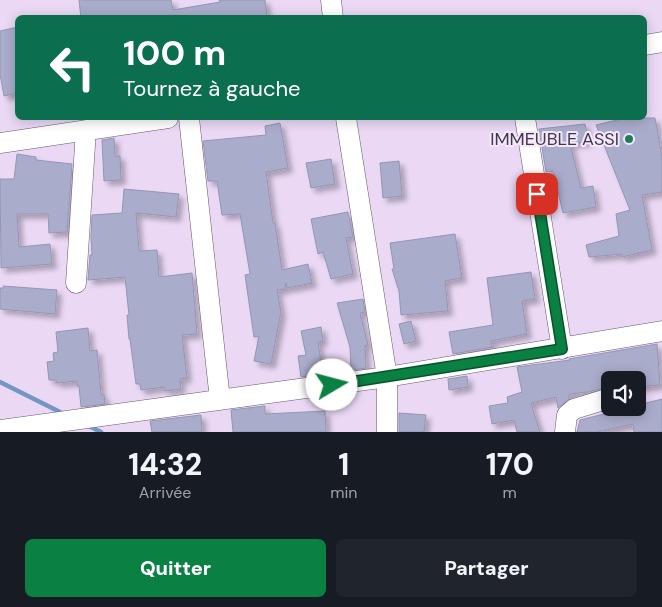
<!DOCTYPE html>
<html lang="fr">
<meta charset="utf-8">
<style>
:root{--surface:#171b24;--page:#20242c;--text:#f1f3f6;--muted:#9ea1a6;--accent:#0b8043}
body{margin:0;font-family:"DM Sans",sans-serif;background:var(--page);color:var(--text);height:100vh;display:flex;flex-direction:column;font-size:19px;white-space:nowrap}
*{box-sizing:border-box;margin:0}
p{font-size:16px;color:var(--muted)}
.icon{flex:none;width:28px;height:28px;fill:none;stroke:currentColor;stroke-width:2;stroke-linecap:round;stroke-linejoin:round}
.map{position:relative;height:432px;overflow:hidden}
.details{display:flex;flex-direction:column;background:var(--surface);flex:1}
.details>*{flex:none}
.top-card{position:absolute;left:15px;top:15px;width:632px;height:105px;border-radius:8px;box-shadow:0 2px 12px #0003;background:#0b6e4f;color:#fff;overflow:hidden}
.controls{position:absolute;left:601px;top:371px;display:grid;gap:10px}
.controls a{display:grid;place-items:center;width:45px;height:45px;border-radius:8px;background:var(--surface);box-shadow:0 2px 12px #0003;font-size:25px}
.pin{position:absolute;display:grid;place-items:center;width:42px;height:42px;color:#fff;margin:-21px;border-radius:10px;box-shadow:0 2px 8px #0006}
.me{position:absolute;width:55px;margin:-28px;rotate:82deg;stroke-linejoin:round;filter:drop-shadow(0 0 4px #0008)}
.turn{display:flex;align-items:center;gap:18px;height:105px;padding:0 25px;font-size:22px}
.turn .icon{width:65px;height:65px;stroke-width:2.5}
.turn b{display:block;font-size:35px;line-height:42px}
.eta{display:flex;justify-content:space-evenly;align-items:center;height:85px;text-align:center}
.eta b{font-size:30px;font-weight:800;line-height:35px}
.cta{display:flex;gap:10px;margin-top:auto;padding:10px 25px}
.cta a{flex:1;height:58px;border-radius:8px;background:var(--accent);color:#fff;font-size:20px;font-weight:800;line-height:58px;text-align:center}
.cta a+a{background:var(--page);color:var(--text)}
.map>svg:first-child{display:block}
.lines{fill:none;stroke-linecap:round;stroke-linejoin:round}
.stream{stroke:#7496c2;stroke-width:4.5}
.building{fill:#aaaccb;stroke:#9496b4;filter:url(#shadow)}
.minor-casing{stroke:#675871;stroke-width:21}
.minor{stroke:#fff;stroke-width:20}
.route-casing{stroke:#07532c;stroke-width:12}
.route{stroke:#0b8043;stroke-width:9}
.poi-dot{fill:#1d7e56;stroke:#f5e7fe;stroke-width:2}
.labels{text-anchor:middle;stroke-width:4;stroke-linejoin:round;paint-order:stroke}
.poi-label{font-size:18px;fill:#403844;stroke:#f5e7fe;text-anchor:end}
</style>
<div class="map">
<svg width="662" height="432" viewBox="0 0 662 432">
<defs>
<filter id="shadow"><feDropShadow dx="4.5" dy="4.5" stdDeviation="2.5" flood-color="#0004"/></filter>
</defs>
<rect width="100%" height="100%" fill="#ead8f5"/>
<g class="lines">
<path class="stream" d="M0 382 64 414
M603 410 624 408
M87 425 101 432"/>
</g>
<path class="building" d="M79 0H171L173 10 220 2 219 0H265L267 16 81 18Z
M18 27V93L4 96 0 74V31Z
M625 118H655L662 157V192L642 195 652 250 622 257V254L589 257 586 245 619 236 616 214 630 210 596 125Z
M280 123 288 168 266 172 273 223H275L282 270 308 264 312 283 287 288 286 283 285 289 277 290 281 312 271 364 254 361 259 336 254 337 245 275 250 274 240 214 222 215 217 181H208L203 141 266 135 265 126Z
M585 124 589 141 570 144 581 188 593 186 596 207 563 213 553 171 546 172 539 129Z
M114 138 115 156H120L121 180 104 181 102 140Z
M17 154 36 157V160L72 164 67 232 49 233 48 214H17L19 247 50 244 52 264 1 268 0 179H14Z
M331 159 335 184 311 188 306 163Z
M399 161 402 196 383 198 380 163Z
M124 189 179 194 176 217 136 213 139 251 157 250 159 277 192 273 197 334 182 335 187 378 180 379 181 389 165 391 164 387 141 390 140 384H136L130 339H129L127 315H129L125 277 88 280 90 255H92L91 237 92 215 122 213Z
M348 212 353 237 346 238 353 274 331 279 323 252 318 254 311 219Z
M455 234 462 278 445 281 448 311 401 315 399 291 392 269H394L390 243Z
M531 272 535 299 522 301 527 334 491 341 492 347 453 354 449 332 493 325 487 278Z
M3 286 57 290 55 314 0 309V288H4Z
M363 299 365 312 360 313 368 345 365 346 366 368 351 370 350 347 337 303Z
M411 321 416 341 404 344 399 324Z
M321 327 323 341 318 342 323 374 301 377 298 356 306 355 301 331Z
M88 328 90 351 97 350 101 395H104L105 404 81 407 79 386H77V381L57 383 56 380H49L47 362 54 361 53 353 58 352 56 332Z
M657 344 660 385 638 387V380H610V386L588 392 569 394V399L558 408 556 397 531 403 540 432H517L514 420 492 424 489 406 508 403 507 397 522 392 517 367 570 360 569 359Z
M467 376 468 387 449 390 448 379Z
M662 399V432H634L633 424 597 432H577L580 420 628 408H638V405Z
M265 406V414L325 411 326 432H233L231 410Z
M399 413 426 415 424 432H399Z
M201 415 202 432H152L150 421Z"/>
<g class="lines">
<g class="minor-casing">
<path id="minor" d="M331 0 333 18
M645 45 662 42
M189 118 220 400
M346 118 387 377V432
M525 118 562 349
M0 143 168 118
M76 283 86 130
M0 430 387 377 662 331
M565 432 567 415 574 409 610 398"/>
</g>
<use href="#minor" class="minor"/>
</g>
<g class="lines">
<g class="route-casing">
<path id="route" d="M332 385 562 349 537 194"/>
</g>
<use href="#route" class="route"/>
</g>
<circle class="poi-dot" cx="629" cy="139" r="5"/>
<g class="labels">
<g class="poi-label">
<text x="619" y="145">IMMEUBLE ASSI</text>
</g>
</g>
</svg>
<div class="controls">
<a><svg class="icon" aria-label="sound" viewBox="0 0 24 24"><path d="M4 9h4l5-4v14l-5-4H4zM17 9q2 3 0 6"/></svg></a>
</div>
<div class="pin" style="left:537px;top:194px;background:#d93025"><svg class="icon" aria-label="arrive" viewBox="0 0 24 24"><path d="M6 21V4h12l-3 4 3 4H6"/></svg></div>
<svg class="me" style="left:332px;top:385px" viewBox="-20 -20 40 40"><circle r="19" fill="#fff"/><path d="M0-13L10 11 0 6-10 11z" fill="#0b8043"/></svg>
<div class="top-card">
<div class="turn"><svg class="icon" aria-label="left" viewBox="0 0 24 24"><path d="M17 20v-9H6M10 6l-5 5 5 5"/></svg><div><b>100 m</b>Tournez à gauche</div></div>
</div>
</div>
<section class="details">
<div class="eta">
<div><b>14:32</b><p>Arrivée</p></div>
<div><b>1</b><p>min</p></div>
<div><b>170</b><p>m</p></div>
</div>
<div class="cta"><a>Quitter</a><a>Partager</a></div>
</section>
